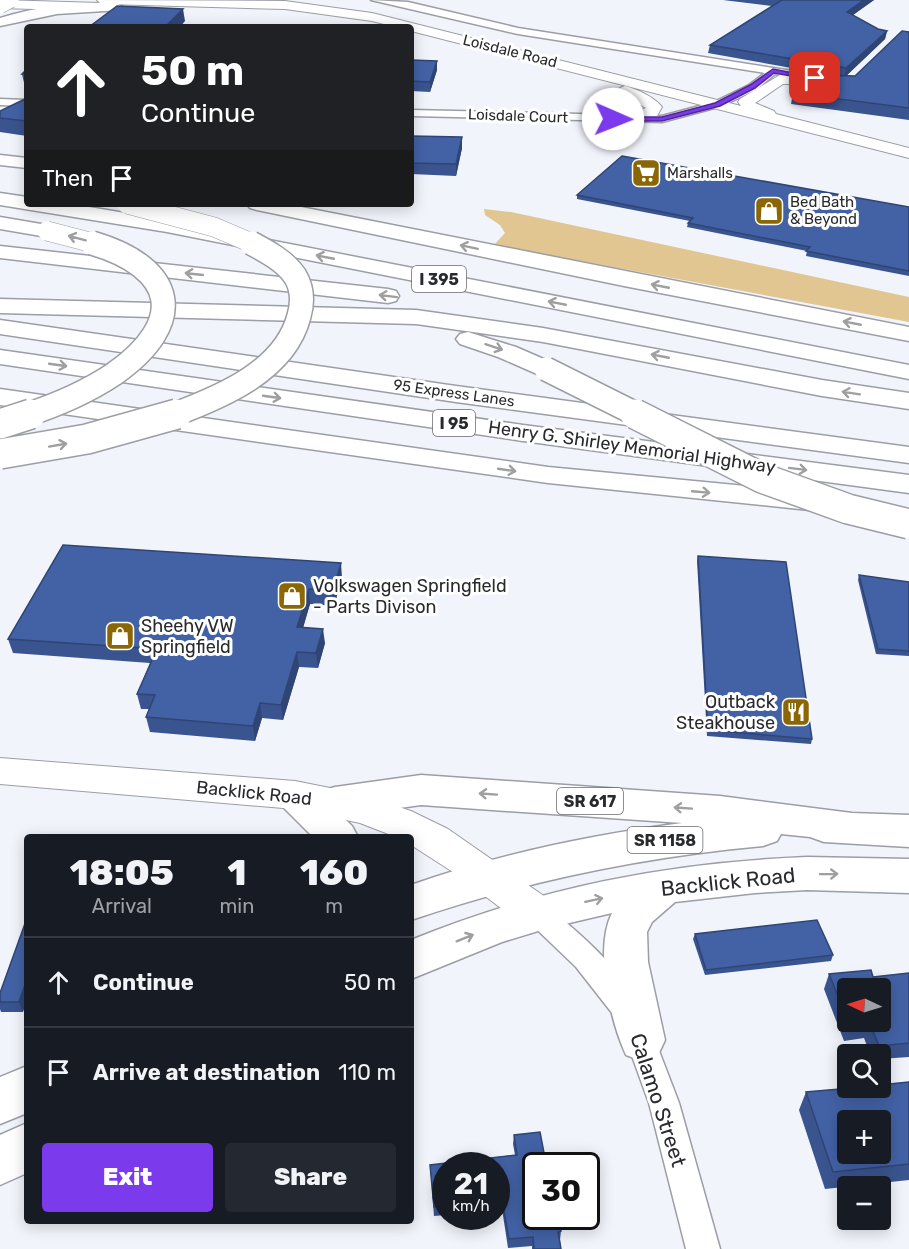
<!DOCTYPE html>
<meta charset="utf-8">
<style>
:root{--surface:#171b24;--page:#242831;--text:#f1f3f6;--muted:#9ea1a6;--line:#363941;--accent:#7c3aed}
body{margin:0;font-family:Rubik,sans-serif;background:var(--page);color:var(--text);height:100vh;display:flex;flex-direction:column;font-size:22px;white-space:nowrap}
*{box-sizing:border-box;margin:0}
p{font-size:20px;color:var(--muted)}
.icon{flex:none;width:33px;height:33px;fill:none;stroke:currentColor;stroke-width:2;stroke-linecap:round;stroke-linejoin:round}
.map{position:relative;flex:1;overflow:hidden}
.drawer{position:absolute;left:24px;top:834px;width:390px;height:390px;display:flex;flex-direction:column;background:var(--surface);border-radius:6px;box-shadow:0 3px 15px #0003}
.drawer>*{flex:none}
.top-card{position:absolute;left:24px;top:24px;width:390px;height:183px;border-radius:6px;box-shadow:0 3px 15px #0003;background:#202124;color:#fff;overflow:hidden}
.needle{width:39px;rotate:274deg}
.controls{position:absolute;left:837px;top:978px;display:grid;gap:12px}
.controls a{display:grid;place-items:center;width:54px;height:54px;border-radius:6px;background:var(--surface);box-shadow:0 3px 15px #0003;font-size:30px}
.speed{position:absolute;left:432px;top:1152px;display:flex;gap:12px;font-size:30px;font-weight:700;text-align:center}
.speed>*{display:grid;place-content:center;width:78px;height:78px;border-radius:50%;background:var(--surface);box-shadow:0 3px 15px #0003;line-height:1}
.speed small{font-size:15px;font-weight:400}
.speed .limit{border:3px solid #111;border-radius:9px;background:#fff;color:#111}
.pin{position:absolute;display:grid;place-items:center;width:51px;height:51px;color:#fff;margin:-26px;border-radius:12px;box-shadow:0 3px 9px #0006}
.me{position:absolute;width:66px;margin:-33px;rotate:91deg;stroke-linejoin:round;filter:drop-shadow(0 0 4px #0008)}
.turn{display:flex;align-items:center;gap:21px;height:126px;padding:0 18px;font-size:27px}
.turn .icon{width:78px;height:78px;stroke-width:2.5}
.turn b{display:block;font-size:42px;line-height:51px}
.then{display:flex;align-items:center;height:57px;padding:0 18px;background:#0003;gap:12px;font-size:22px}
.eta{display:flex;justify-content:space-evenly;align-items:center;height:102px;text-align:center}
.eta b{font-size:36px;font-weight:800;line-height:42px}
.cta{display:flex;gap:12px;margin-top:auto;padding:12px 18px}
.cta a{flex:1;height:69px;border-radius:6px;background:var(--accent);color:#fff;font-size:24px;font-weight:800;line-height:69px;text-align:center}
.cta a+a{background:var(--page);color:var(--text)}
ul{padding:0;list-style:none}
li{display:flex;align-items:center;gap:18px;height:90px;padding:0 18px;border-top:2px solid var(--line)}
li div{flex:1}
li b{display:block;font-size:22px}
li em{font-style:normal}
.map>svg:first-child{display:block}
.green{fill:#e1c691}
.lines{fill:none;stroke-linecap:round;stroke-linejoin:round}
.street-casing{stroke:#9b9ea4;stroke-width:3}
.secondary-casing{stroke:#9b9ea4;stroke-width:2}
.primary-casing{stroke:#9b9ea4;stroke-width:3}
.highway-casing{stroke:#9b9ea4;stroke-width:3}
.street{fill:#fff;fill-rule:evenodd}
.secondary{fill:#fff;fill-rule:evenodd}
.primary{fill:#fff;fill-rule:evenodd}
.highway{fill:#fff;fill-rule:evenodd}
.primary-bridge-casing{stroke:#9b9ea4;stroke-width:16;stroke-linecap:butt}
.highway-bridge-far2-casing{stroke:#9b9ea4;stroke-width:20;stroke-linecap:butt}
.highway-bridge-far1-casing{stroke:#9b9ea4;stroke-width:26;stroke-linecap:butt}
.highway-bridge-casing{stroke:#9b9ea4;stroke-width:32;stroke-linecap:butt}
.primary-bridge{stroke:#fff;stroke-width:15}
.highway-bridge-far2{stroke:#fff;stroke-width:19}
.highway-bridge-far1{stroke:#fff;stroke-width:23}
.highway-bridge{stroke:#fff;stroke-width:29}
.wall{fill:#3a548f}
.shaded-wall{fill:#2f4574}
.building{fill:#4362a6;stroke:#2f4574;stroke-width:1.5;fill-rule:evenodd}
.oneway{stroke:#9f9fa0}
.route{fill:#7c3aed;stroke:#51269a;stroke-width:1.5}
.labels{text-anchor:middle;stroke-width:6;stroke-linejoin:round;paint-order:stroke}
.far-street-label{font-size:15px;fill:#292a2d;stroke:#fff}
.far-poi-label{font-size:15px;fill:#292a2d;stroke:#fff;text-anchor:start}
.shield{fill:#fff;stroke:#696a6c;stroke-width:1.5}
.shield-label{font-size:16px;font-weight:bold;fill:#292a2d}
.street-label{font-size:18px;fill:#292a2d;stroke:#fff}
.poi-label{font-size:18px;fill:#292a2d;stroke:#fff;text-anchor:start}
.near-street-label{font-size:21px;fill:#292a2d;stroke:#fff}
</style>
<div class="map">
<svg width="909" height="1249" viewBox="0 0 909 1249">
<rect width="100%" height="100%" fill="#f1f4fb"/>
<path class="green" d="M484 209 511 212 909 297V322L494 245 505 233 500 225 485 215Z"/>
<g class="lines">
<g class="street-casing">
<path id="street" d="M371 0 408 2 518 28 831 77 836 80 831 83 775 74 757 89 722 106 662 122 411 116V110L662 116 714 102 749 85 765 73 518 34Z
M0 99 27 100V106L0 105Z
M537 902 546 905C578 933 619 965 636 1004L632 1013 622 1017 612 1013 576 967 528 921 524 913 528 905Z
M638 1018 648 1022 679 1103 720 1249H686L649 1103 623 1031 628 1022Z"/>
</g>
<g class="secondary-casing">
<path id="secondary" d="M0 0 100 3 97 0 285 1 372 13 741 106 738 102 740 99 780 75 836 77 841 78 843 81 841 84H783L755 103 774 111 776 114 909 148V158L411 31V27H396L372 21 285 9 107 4 110 7 104 11 0 8Z
M625 86C638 90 653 96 662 107L657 116 629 124 623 122 621 119 623 116 646 108 620 94 617 91 620 88Z
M0 758 295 781 360 794 411 811 448 829 551 901 557 913 551 925 537 930 523 925 456 874 411 845V837H396L360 823 295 809 0 784Z"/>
</g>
<g class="primary-casing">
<path id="primary" d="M116 3 123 7 121 10 57 14 0 26V18C38 6 76 3 116 3Z
M421 775 720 796 852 813 909 815V847L824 842 810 837 781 834 777 841 763 846C642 857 526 881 411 920V885C498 854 591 835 682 823L421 805 342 816 352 826 358 837H313L281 805 276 795 281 785C299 779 307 783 319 795L321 791 335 787Z
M807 857 909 859V893L807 890 755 893 675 902 652 922 647 932 648 962 665 1040 658 1055 642 1061 626 1055C610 1020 594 949 612 913L548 928 502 942 411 979V940C543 887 665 863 807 857Z
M27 1066V1113L0 1124V1077Z
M27 1123V1173L0 1185V1135Z"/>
</g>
<g class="highway-casing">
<path id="highway" d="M0 155 27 158V168L0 165Z
M0 193 27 197V204H71L167 220 909 365V379L167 232 0 205Z
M247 204H286L909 327V341L624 286 257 210 250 208Z
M0 217 47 225 54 227 57 231 54 235 47 237 0 229Z
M0 246 388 289 396 291 399 296 396 301 388 303 0 258Z
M0 299 416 310 543 328 822 380 909 393V409L822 396 543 342 416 324 0 313Z
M0 320 456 386 909 447V463L456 402 0 334Z
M468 332 516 347 555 364 558 369 555 374 546 376 537 374 498 357 460 344 456 339 460 334Z
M0 350 523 425 909 475V493L523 441 0 364Z
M0 389 548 467 819 493 829 496 834 502 829 508 819 511 548 483 0 405Z"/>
</g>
<use href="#street" class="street"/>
<use href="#secondary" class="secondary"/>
<use href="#primary" class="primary"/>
<use href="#highway" class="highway"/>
<g class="primary-bridge-casing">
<path id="primary-bridge" d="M0 6 11 0"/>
</g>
<g class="highway-bridge-far2-casing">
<path id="highway-bridge-far2" d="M127 204 214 227 254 244
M47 231 97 244"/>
</g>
<g class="highway-bridge-far1-casing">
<path id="highway-bridge-far1" d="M546 369 638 415
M26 415C57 405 87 392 114 374 188 322 177 268 92 243
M173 415C221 397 285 371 299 316 303 302 303 289 295 276 285 261 266 251 251 243"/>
</g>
<g class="highway-bridge-casing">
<path id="highway-bridge" d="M635 414 762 478 848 509 909 524
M0 424 31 414
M0 454 87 439 177 414"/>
</g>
<use href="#primary-bridge" class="primary-bridge"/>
<use href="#highway-bridge-far2" class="highway-bridge-far2"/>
<use href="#highway-bridge-far1" class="highway-bridge-far1"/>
<use href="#highway-bridge" class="highway-bridge"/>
</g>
<path class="wall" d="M723 0H874L852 15 878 29 887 31 885 39 847 75 855 76 909 32V120L791 104 793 93 831 75 708 53 710 45 772 6Z
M411 60 437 61V70L430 92 411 91Z
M27 69V87H25L22 74Z
M27 98V136L0 132V111Z
M411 136 462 148 456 176 411 174Z
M577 195 909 207V276L806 256 807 251 687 227 688 223 690 221 577 199Z
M698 556 812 739 811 744 707 736 697 561Z
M859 575 909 582V656L876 654 858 580Z
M342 578 334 606 310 604 303 627 325 643 318 668 299 667 283 720 262 718 255 741 150 732 146 717 149 709H141L137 694 150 663 13 653 8 639Z
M27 918 23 1012H1L0 1009V993Z
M695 934 833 955 831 961 705 975 693 939Z
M909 973V1057L880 1059V1054H870L864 1038 844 1041 824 989 829 974 873 977Z
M909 1082V1180L825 1189 799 1110 806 1092Z
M514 1135 544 1153 561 1231 560 1240 561 1249H532V1246L508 1248 502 1209 496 1210V1166H446V1215L434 1216 430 1165 515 1155 513 1144Z"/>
<path class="shaded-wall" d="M864 0H874L845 21 847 12Z
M183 9 185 21 180 27H165Z
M887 31 885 39 844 78 846 68Z
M437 61V70L430 92V82Z
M462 137V148L456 176V164Z
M341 563 342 578 334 606 333 591Z
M309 589 310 604 299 642 297 627Z
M323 629 325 643 318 668 316 653Z
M297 652 299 667 283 720 281 705Z
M260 703 262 718 255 741 253 726Z
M27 979V1001L23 1012 19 1002Z"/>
<path class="building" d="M782 0H864L847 12 878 29 887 31 846 68 710 45Z
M117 6 183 9 165 27H89Z
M902 31 909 32V108L793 93 806 75 855 76Z
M411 60 437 61 430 82 411 81Z
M27 69V74H22Z
M27 98V121L0 118V111Z
M411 136 462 137 456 164 411 163Z
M622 156 909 207V271L806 251 810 247 688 223 693 218 577 195Z
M63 545 341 563 333 591 309 589 297 627 323 629 316 653 297 652 281 705 260 703 253 726 146 717 155 695 137 694 157 649 8 639Z
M698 556 786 562 812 739 708 730Z
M859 575 909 582V651L878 649Z
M27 918V979L19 1002H0V993Z
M817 920 833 955 706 970 695 934Z
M871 970 873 977 909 973V1043L879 1046 870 1024 850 1026 848 1022H880V988H848V1020L829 974Z
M909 1082V1164L833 1172 806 1092 852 1088H880V1085ZM848 1120H880V1154H848Z
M540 1132 544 1153H547L550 1166H536V1216H558L561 1231 558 1232 561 1249H534L533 1237 509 1239 502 1200 496 1201V1166H446V1206L434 1207 430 1165 517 1155 514 1135Z"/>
<defs><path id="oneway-shaft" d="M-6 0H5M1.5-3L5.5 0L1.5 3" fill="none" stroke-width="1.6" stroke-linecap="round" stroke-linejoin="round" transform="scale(1.5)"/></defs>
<g class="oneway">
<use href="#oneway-shaft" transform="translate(77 238) rotate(-165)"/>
<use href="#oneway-shaft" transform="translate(469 247) rotate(-168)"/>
<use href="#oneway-shaft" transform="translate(325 257) rotate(-169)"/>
<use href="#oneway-shaft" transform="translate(194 274) rotate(-174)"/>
<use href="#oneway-shaft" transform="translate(660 286) rotate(-169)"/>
<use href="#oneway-shaft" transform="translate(388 296) rotate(-173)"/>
<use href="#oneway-shaft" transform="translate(557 303) rotate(-169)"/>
<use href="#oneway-shaft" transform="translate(852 323) rotate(-169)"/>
<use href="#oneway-shaft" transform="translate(494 347) rotate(18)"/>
<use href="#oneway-shaft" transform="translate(660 356) rotate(-169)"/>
<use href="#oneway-shaft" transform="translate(58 365) rotate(8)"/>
<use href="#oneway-shaft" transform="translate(851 393) rotate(-171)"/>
<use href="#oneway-shaft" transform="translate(272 397) rotate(8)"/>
<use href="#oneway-shaft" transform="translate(58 445) rotate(-10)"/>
<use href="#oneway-shaft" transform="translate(798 469) rotate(7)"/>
<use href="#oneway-shaft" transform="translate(507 470) rotate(8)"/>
<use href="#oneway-shaft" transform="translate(701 492) rotate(5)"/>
<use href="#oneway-shaft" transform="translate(488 794) rotate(-176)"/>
<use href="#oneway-shaft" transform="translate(683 808) rotate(-176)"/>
<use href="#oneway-shaft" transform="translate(829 874) rotate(-1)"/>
<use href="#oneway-shaft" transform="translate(594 900) rotate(-12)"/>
<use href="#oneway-shaft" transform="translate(465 938) rotate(-22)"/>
</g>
<path class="route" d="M773 69 818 78 815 80 774 73 755 88 720 106 662 121H613L610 119 613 117H662L715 103 750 85Z"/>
<defs>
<g id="supermarket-square" transform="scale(1.5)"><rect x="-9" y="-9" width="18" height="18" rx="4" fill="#8a6605" stroke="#fff"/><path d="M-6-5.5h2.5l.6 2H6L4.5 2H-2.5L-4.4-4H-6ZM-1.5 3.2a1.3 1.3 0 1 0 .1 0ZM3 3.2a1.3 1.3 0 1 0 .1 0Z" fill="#fff"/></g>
<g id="shop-square" transform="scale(1.5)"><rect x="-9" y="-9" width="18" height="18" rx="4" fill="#8a6605" stroke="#fff"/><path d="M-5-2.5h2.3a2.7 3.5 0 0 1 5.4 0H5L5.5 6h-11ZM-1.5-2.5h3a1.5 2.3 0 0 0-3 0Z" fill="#fff"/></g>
<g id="restaurant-square" transform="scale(1.5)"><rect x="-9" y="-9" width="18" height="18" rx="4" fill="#8a6605" stroke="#fff"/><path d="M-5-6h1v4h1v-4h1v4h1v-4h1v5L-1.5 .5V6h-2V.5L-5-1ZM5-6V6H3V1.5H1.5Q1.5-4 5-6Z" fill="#fff"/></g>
</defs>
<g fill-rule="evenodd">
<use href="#supermarket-square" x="646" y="173"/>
<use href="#shop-square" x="769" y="211"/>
<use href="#shop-square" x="292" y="596"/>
<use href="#shop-square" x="120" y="636"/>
<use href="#restaurant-square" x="796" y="712"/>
</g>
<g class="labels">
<g class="far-street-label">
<text transform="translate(510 51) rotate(14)" y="5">Loisdale Road</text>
<text transform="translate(518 116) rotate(2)" y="5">Loisdale Court</text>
<text transform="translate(454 393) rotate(8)" y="5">95 Express Lanes</text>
</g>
<g class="far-poi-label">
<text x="667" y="178">Marshalls</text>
<text x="790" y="207">Bed Bath<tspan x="790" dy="17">&amp; Beyond</tspan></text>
</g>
<g class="shield">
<rect x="412" y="266" width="54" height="26" rx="4.5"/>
<rect x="433" y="410" width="42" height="26" rx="4.5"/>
<rect x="557" y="788" width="66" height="26" rx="4.5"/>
<rect x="627.5" y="827" width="75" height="26" rx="4.5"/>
</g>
<g class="shield-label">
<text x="439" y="285">I 395</text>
<text x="454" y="429">I 95</text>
<text x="590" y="807">SR 617</text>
<text x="665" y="846">SR 1158</text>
</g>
<g class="street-label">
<text transform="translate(632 447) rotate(8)" y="6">Henry G. Shirley Memorial Highway</text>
<text transform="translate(254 793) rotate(6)" y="6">Backlick Road</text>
</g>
<g class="poi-label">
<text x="313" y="592">Volkswagen Springfield<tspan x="313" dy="21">- Parts Divison</tspan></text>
<text x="141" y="632">Sheehy VW<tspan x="141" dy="21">Springfield</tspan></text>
<text x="775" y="708" text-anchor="end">Outback<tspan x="775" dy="21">Steakhouse</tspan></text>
</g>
<g class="near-street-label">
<text transform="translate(728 882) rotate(-6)" y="7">Backlick Road</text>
<text transform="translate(658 1100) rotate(72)" y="7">Calamo Street</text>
</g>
</g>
</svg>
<div class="controls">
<a><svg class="needle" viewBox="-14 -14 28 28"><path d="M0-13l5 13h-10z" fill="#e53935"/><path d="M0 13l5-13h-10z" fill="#9ea1a6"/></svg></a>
<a><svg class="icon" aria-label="search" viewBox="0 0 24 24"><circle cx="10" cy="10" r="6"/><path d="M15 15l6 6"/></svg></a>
<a>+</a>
<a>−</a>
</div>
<div class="speed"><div>21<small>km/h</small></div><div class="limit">30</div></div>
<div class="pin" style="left:815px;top:78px;background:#d93025"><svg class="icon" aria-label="arrive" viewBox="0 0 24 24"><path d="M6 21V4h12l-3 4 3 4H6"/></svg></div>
<svg class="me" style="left:613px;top:119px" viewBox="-20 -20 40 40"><circle r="19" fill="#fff"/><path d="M0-13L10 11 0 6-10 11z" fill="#7c3aed"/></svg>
<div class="top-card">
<div class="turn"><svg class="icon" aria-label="ahead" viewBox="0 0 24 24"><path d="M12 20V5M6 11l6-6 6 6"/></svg><div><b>50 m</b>Continue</div></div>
<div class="then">Then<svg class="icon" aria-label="arrive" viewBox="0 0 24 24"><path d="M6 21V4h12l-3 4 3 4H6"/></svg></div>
</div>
<section class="drawer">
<div class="eta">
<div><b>18:05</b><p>Arrival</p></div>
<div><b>1</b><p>min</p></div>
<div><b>160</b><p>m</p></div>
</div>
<ul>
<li><svg class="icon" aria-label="ahead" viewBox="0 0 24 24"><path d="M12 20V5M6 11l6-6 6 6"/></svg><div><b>Continue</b></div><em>50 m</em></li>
<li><svg class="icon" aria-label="arrive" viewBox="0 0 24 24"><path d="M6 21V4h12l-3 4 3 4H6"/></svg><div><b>Arrive at destination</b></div><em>110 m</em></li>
</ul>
<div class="cta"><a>Exit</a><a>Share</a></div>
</section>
</div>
